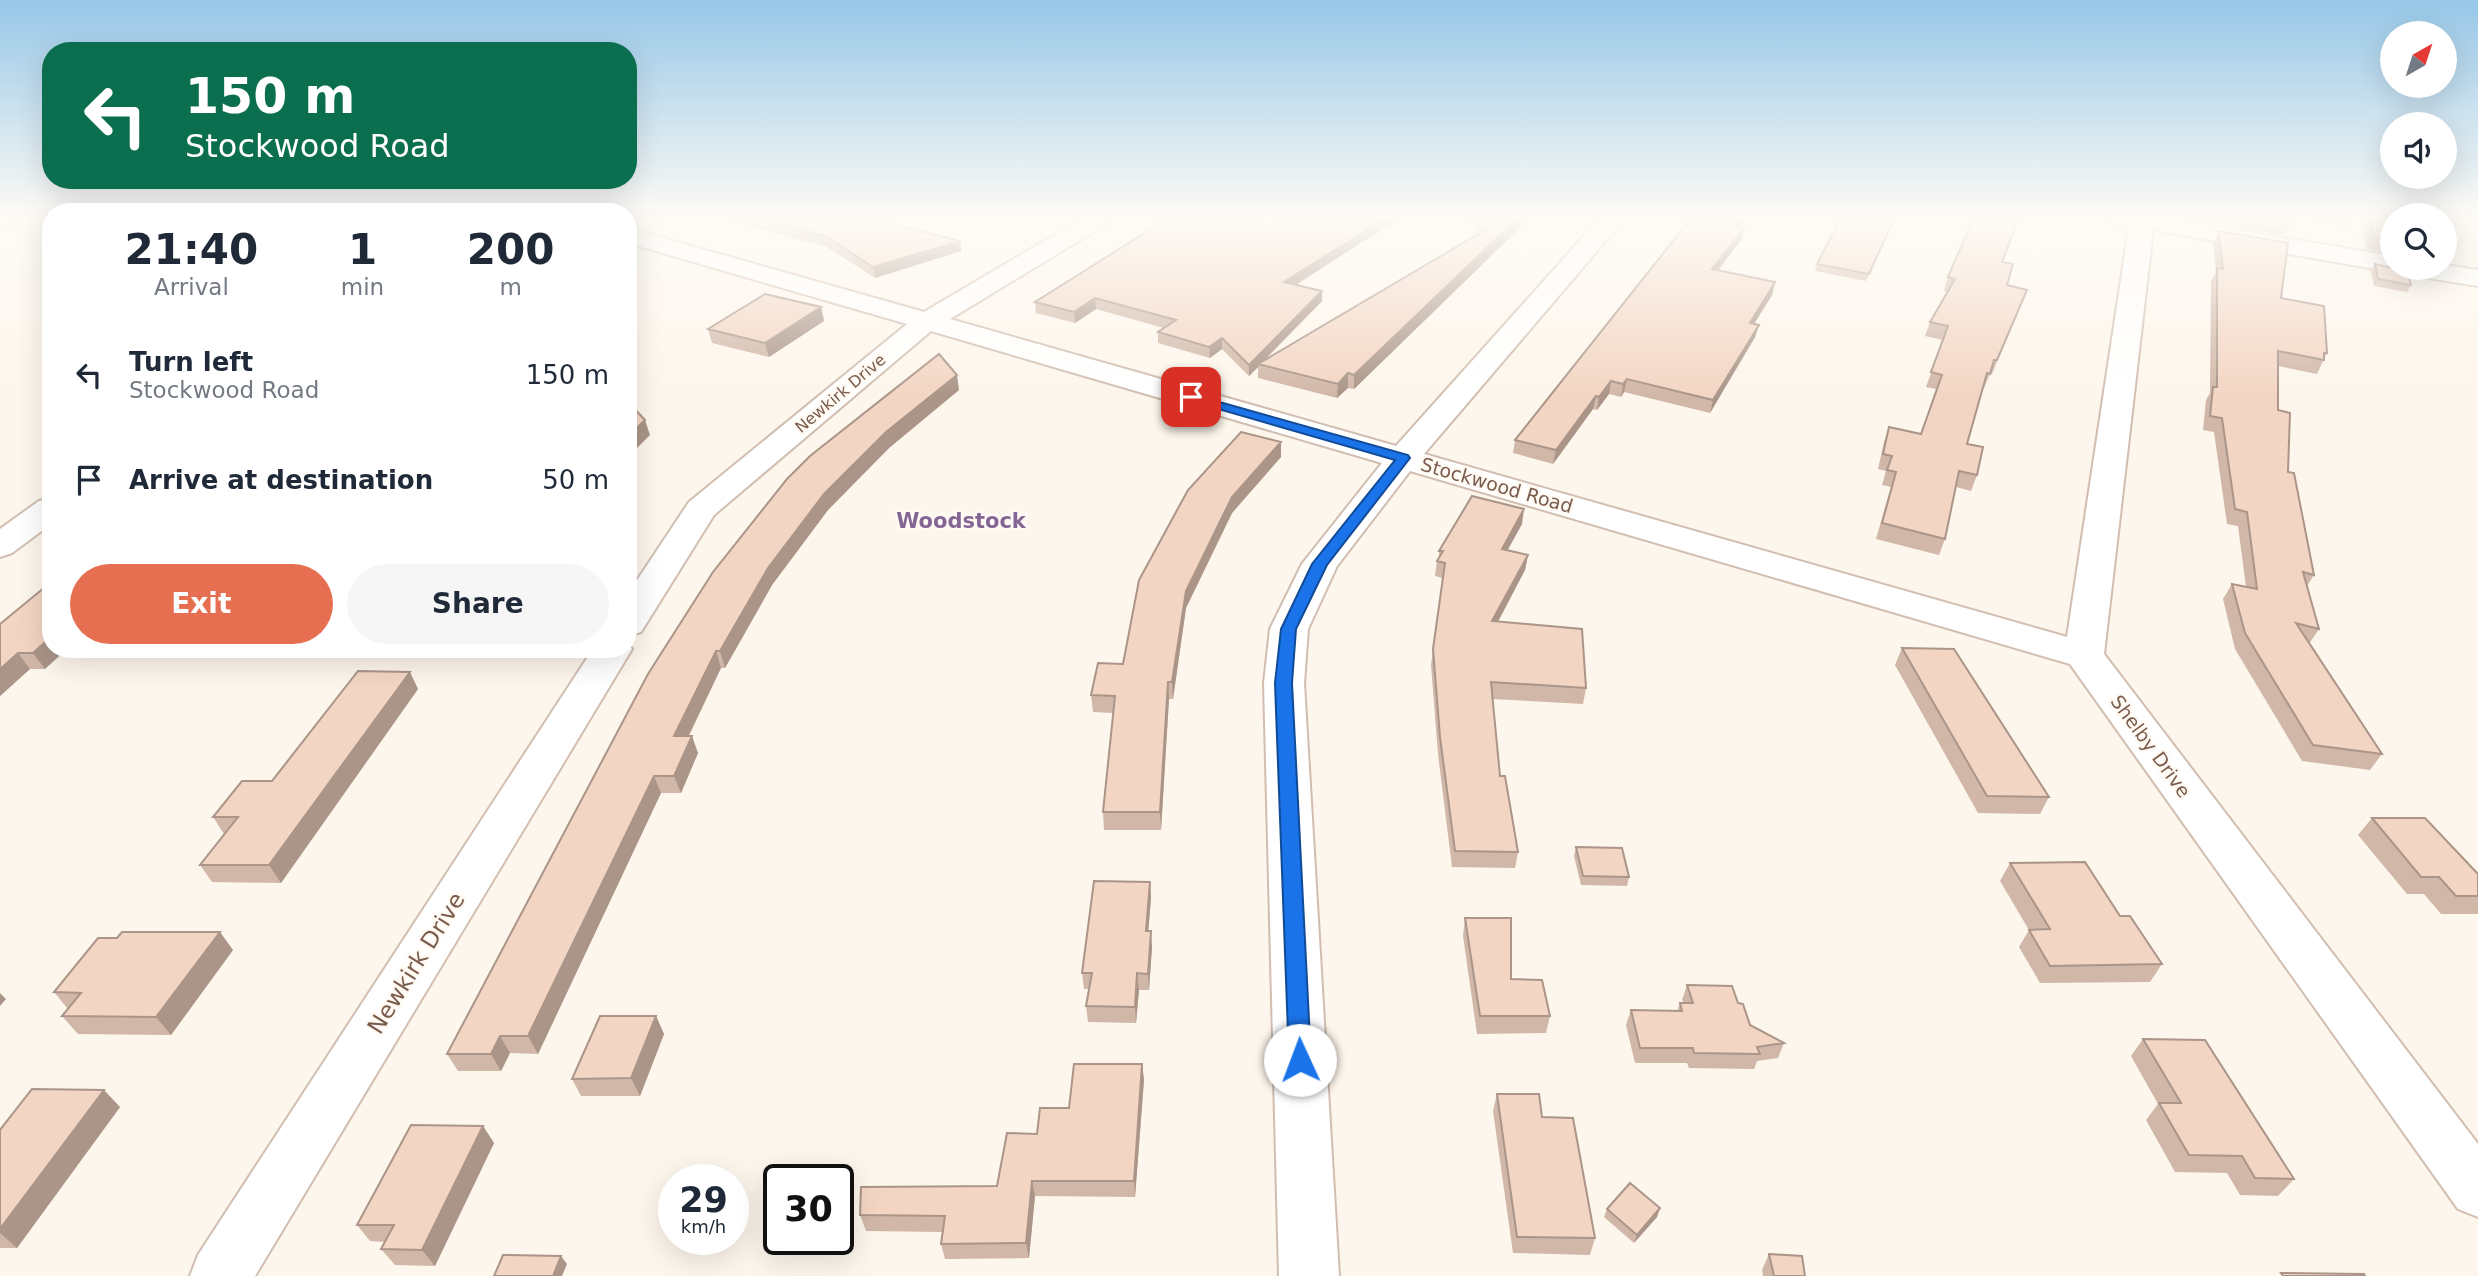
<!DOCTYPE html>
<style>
:root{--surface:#fff;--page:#f6f6f7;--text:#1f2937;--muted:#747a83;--accent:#e76f51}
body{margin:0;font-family:"DejaVu Sans",sans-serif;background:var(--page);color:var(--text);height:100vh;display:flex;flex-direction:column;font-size:26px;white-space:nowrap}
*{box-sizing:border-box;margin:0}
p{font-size:23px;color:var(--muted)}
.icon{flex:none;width:38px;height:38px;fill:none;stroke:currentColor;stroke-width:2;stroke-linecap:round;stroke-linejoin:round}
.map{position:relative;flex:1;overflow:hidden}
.panel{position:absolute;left:42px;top:203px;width:595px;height:455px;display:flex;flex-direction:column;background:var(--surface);border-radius:28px;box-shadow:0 7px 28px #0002}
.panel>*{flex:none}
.hud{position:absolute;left:42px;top:42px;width:595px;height:147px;border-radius:28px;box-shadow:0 7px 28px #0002;background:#0b6e4f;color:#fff;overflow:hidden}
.needle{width:46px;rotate:39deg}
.buttons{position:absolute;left:2380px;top:21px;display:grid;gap:14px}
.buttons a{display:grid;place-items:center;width:77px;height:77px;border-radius:50%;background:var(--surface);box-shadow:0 7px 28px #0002;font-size:35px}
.speed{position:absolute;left:658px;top:1164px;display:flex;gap:14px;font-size:35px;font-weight:700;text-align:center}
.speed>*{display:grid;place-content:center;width:91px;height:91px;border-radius:50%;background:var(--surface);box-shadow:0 7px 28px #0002;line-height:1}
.speed small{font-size:18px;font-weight:400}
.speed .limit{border:4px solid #111;border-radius:10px;background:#fff;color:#111}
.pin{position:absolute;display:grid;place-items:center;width:60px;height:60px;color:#fff;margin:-30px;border-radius:14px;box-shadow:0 4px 10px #0006}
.me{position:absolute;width:77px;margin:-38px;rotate:358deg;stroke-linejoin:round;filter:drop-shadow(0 0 5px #0008)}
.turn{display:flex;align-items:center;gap:24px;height:147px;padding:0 28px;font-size:32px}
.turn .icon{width:91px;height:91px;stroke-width:2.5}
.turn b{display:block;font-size:49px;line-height:60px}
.eta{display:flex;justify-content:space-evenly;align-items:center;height:119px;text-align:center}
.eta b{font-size:42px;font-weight:600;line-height:49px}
.action{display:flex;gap:14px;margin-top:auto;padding:14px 28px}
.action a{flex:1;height:80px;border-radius:42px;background:var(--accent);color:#fff;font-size:28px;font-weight:600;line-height:80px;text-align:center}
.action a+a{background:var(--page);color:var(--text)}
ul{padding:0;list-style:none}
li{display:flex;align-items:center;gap:21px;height:105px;padding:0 28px}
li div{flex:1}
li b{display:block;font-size:26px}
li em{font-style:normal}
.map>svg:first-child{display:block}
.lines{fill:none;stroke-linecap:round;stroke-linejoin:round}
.minor-casing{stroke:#d1beb0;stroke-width:4}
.minor{fill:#fff;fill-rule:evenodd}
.wall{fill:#d1b7a8}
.shaded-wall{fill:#aa9588}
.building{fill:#f3d5c3;stroke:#aa9588;stroke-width:2}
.route{fill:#1a73e8;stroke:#114b97;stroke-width:2}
.labels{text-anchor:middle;stroke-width:5;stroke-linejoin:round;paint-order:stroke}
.far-street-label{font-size:16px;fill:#7a5c4d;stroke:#fffaf3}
.street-label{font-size:19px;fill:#7a5c4d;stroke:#fffaf3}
.neighbourhood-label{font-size:21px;font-weight:bold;fill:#846695;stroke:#fffaf3}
.near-street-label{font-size:23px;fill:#7a5c4d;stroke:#fffaf3}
</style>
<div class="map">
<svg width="2478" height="1276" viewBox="0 0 2478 1276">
<rect width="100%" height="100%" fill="#fdf6ec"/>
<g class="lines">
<g class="minor-casing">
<path id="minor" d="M0 217H19L15 222 0 226Z
M1085 217H1114L1110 222 950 319 1396 446 1601 217H1626L1424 454 2067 637 2129 226 2110 222 2106 217H2159L2392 256V268L2401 269 2392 272 2153 230 2104 654 2478 1144V1217L2458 1209 2070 664 1410 471 1337 566 1308 629 1304 683 1339 1276H1279L1264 683 1270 629 1302 564 1382 463 931 331 714 515 641 632 628 636V594L689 502 907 324 628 243V228L924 312Z
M2445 265 2478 270V286L2415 276 2406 273 2402 268H2445Z
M51 498V524L12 553 0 557V529L39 501Z
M628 643 632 649 255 1276H190L198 1255 593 649H628Z"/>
</g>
<use href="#minor" class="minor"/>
</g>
<path class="wall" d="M716 217H863L960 241 961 251 875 278 827 247Z
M1170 217H1399L1398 219 1296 285 1322 301 1265 360 1480 233 1459 217H1531L1354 389 1348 388 1337 398 1258 378V367L1249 376 1222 349 1210 358 1158 343V332L1164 328 1096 309 1075 323 1036 313 1035 302Z
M1896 217 1866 281 1815 271 1817 264Z
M2210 217H2291L2290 224 2284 235 2211 223Z
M2312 217H2354L2349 226 2313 221Z
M2360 217H2392V253L2367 249Z
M1741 227 1744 228 1741 240 1718 271 1775 282 1772 295 1754 324 1759 325 1755 337 1710 413 1624 392 1621 397 1609 394 1597 410 1593 409 1553 464 1513 453 1515 440Z
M2218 231 2281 298 2327 353 2317 374 2278 366V410L2288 472 2314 575 2307 586 2319 629 2309 644 2382 754 2370 770 2302 761 2235 649 2223 599 2232 584 2246 587 2238 526 2227 524 2214 432 2203 430 2206 400 2210 393 2211 281 2216 272 2213 243Z
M2002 262 2007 285 2027 290 1992 374H1990L1984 388H1983L1967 444 1977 475 1971 491 1956 487 1945 539 1939 555 1876 539 1891 487 1882 485 1886 471 1878 469 1884 442 1889 427 1921 434 1936 389 1926 387 1943 340 1925 336 1930 322 1948 292 1944 291 1948 277Z
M2375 264 2411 285 2407 292 2374 286 2371 271Z
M821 307 824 321 769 357 712 343 708 329Z
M959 390 889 448 828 510 772 585 725 668H721L689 736 698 753 681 793H661L538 1054 510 1053 501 1071H458L447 1054 810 456Z
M1281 457 1232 513 1186 608 1173 699H1169L1161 830H1104L1103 812 1113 713 1093 712 1091 695 1123 664 1188 490Z
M1522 524 1507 550 1528 555 1525 570 1498 621 1586 688 1583 704 1492 699 1500 776 1518 852 1515 868 1452 867 1438 754 1431 665 1443 578 1435 576 1437 561 1439 558V551Z
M51 582 45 669H30L0 696V624Z
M1902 648 2049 797 2040 814 1978 813 1895 665Z
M418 689 281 883 212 882 200 865 224 834 213 817 272 781Z
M2372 818 2478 874V914H2441L2424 894H2407L2358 835Z
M1576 847 1629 877 1627 886 1581 885 1574 856Z
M2010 863 2120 916 2162 964 2150 982 2040 983 2019 947 2029 930 2000 881Z
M1150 882 1151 898 1148 931 1152 947 1149 990H1139L1136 1023 1088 1022 1086 1006 1089 989H1084L1082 973Z
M1465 918 1511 979 1550 1016 1546 1033 1477 1034 1463 936Z
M117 938 233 950 171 1035 78 1034 62 1016 68 1009 54 992Z
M1687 985 1738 1003 1750 1025 1784 1043 1778 1058 1757 1061 1754 1069 1689 1068 1687 1063H1635L1626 1025 1631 1010 1677 1011 1680 1003H1684L1682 1000Z
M656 1016 664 1034 640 1096H581L572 1079Z
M2143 1039 2294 1179 2278 1196 2240 1195 2227 1173 2175 1172 2146 1120 2158 1104 2131 1056Z
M1142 1064 1144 1080 1135 1197 1035 1196 1029 1258 945 1259 941 1244 942 1232 866 1231 860 1215 997 1186 1037 1134 1069 1108Z
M1497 1094 1542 1117 1595 1238 1590 1255 1513 1253 1493 1111Z
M120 1107 17 1248H0V1130Z
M483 1126 494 1143 435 1266 395 1265 381 1249 385 1242 370 1241 357 1225Z
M1607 1209 1657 1217 1634 1243 1604 1217Z
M1769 1254 1805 1276H1763L1762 1270Z"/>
<path class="shaded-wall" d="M1387 217H1399L1398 219 1284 292V282Z
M1519 217H1531L1354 389V375Z
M1743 217H1748L1733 237 1736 226Z
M1895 217H1896L1866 281 1869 274Z
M1744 228 1741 240 1709 281 1712 269Z
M960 241 961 251 875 278 873 267Z
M1775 282 1772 295 1747 335 1750 323Z
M1322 291V301L1260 364H1258V367L1249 376V365Z
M1095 298 1096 309 1075 323 1074 312Z
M821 307 824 321 769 357 765 343Z
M1759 325 1755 337 1710 413 1713 400Z
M1222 338V349L1210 358 1209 347Z
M1348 373V388L1337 398 1338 384Z
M957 375 959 390 889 448 828 510 772 585 725 668 720 651 768 568 824 494 886 432Z
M1627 379 1624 392 1621 397 1623 384Z
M1611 381 1609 394 1597 410 1599 397Z
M1596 396 1593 409 1553 464 1556 450Z
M645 420 650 435 628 457V436Z
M1281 442V457L1232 513 1186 608 1173 699 1172 682 1186 591 1232 497Z
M1524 509 1522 524 1500 564 1502 549Z
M1528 555 1525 570 1490 637 1492 621Z
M51 637V649H67L45 669 33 653Z
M716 651 721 668 680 753 674 736Z
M18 653 30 669 0 696V669Z
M410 672 418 689 281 883 269 865Z
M1168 682 1169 699 1161 830 1160 812Z
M692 736 698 753 681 793 674 776Z
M654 776 661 793 538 1054 528 1036Z
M1150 882 1151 898 1147 947 1146 931Z
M1151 931 1152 947 1149 990 1148 974Z
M220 932 233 950 171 1035 156 1017Z
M1137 973 1139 990 1136 1023 1135 1007Z
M0 993 6 999 0 1006Z
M656 1016 664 1034 640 1096 631 1078Z
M500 1036 510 1053 501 1071 491 1054Z
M1142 1064 1144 1080 1135 1197 1134 1181Z
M104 1090 120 1107 17 1248 0 1233V1229Z
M483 1126 494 1143 435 1266 422 1250Z
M1032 1181 1035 1196 1029 1258 1026 1243Z
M1660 1208 1657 1217 1634 1243 1637 1235Z
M561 1256 567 1264 562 1276H553Z"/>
<path class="building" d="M751 217H863L960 241 873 267 825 236Z
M1170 217H1387L1284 282 1322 291 1249 365 1222 338 1209 347 1158 332 1176 320 1095 298 1074 312 1035 302Z
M1477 217H1519L1354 375 1348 373 1338 384 1258 364 1490 227Z
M1692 217H1743L1736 226 1744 228 1712 269 1775 282 1750 323 1759 325 1713 400 1627 379 1623 384 1611 381 1599 397 1596 396 1556 450 1515 440Z
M1841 217H1895L1869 274 1817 264Z
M1974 217H2019L2002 262 2013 264 2007 285 2027 290 1997 360H1994L1990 374 1987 373 1967 444 1983 447 1977 475 1959 471 1945 539 1882 523 1896 472 1887 470 1892 456 1883 454 1889 427 1921 434 1942 375 1931 372 1948 326 1930 322 1955 279 1948 277Z
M2245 217H2291L2290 224Z
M2370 217H2392V239L2374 236Z
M2218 231 2288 243 2281 298 2324 306 2327 353H2324V360L2278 351V410L2290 413 2288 472 2294 473 2314 575 2303 572 2319 629 2296 623 2382 754 2313 745 2245 633 2232 584 2257 589 2247 512 2235 509 2222 418 2210 416 2213 387H2217V268L2223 269Z
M2375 264 2392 268H2406L2411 285 2378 279Z
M765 294 821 307 765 343 708 329Z
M939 354 957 375 886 432 824 494 768 568 720 651H716L674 736H692L674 776H654L528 1036H500L491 1054H447L648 674 713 572 787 479 810 456Z
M630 404 645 420 628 436V405Z
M1241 432 1281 442 1232 497 1186 591 1172 682H1168L1160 812H1103L1115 696 1091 695 1098 663 1123 664 1139 580 1188 490Z
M1472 496 1524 509 1502 549 1528 555 1492 621 1582 629 1586 688 1491 682 1500 776H1505L1518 852 1455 851 1440 737 1433 649 1445 563 1437 561 1443 551H1439Z
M51 582V637L33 653H18L0 669V624Z
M1902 648 1954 649 2049 797 1987 796Z
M358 671 410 672 269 865H200L238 817H213L242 781H272Z
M2372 818H2425L2478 874V896H2456L2439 877H2421Z
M1576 847 1622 848 1629 877 1583 876Z
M2085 862 2120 916H2130L2162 964 2050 966 2029 930 2050 929 2010 863Z
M1094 881 1150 882 1146 931H1151L1148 974 1137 973 1135 1007 1086 1006 1092 973H1082Z
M1465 918H1511V979L1542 980 1550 1016H1480Z
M122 932H220L156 1017 62 1016 81 993 54 992 98 938H117Z
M1687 985 1732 986 1738 1003 1743 1004 1750 1025 1784 1043 1757 1047 1760 1054 1694 1053 1693 1048H1640L1631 1010 1682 1011 1680 1003H1693Z
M600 1016H656L631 1078 572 1079Z
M2143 1039 2205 1040 2294 1179 2255 1178 2242 1156 2189 1155 2159 1103H2181Z
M1074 1064H1142L1134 1181H1032L1026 1243 941 1244 945 1216 860 1215 861 1187 997 1186 1007 1133 1037 1134 1040 1108H1069Z
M32 1089 104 1090 0 1229V1130Z
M1497 1094H1539L1542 1117 1573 1118 1595 1238 1517 1237Z
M411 1125 483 1126 422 1250 381 1249 394 1225H357Z
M1630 1183 1660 1208 1637 1235 1607 1209Z
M1769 1254 1802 1256 1805 1276H1774Z
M503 1255 561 1256 553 1276H494Z
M2281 1273 2364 1274 2365 1276H2283Z"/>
<linearGradient id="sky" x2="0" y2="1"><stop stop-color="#97c7e8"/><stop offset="0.55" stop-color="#fefbf6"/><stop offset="1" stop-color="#fefbf6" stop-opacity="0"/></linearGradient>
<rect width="2478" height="396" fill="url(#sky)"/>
<path class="route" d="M1191 394 1408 455 1410 458 1327 565 1296 629 1292 683 1311 1060 1308 1067 1300 1070 1292 1067 1289 1060 1275 683 1281 629 1312 564 1395 460 1187 400 1185 397Z"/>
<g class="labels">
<g class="far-street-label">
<text transform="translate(840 393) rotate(-40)" y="6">Newkirk Drive</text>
</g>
<g class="street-label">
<text transform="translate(1497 485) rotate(16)" y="7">Stockwood Road</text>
<text transform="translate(2151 746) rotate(54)" y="7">Shelby Drive</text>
</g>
<g class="neighbourhood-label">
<text x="961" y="528">Woodstock</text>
</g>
<g class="near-street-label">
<text transform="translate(416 963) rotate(-58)" y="8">Newkirk Drive</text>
</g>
</g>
</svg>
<div class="buttons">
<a><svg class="needle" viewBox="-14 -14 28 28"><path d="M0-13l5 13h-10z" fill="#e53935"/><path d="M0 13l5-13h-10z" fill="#747a83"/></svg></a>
<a><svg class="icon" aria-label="sound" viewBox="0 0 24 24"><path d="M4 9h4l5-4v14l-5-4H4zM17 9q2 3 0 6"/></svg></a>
<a><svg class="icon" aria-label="search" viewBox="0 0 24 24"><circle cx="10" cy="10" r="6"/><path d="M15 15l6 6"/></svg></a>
</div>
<div class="speed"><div>29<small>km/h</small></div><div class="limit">30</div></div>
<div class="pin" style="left:1191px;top:397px;background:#d93025"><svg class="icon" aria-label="arrive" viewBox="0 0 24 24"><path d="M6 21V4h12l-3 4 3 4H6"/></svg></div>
<svg class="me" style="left:1300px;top:1060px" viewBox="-20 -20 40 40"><circle r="19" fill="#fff"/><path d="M0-13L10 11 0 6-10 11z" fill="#1a73e8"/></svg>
<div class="hud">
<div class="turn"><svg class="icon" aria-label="left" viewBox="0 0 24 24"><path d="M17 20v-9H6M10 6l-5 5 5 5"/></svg><div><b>150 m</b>Stockwood Road</div></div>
</div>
<section class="panel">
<div class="eta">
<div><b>21:40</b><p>Arrival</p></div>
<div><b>1</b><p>min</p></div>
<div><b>200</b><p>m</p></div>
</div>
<ul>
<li><svg class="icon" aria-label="left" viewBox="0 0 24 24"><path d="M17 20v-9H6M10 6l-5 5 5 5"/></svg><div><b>Turn left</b><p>Stockwood Road</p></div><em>150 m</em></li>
<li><svg class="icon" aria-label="arrive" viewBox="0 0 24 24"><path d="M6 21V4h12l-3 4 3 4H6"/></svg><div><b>Arrive at destination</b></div><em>50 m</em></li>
</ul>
<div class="action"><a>Exit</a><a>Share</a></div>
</section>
</div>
